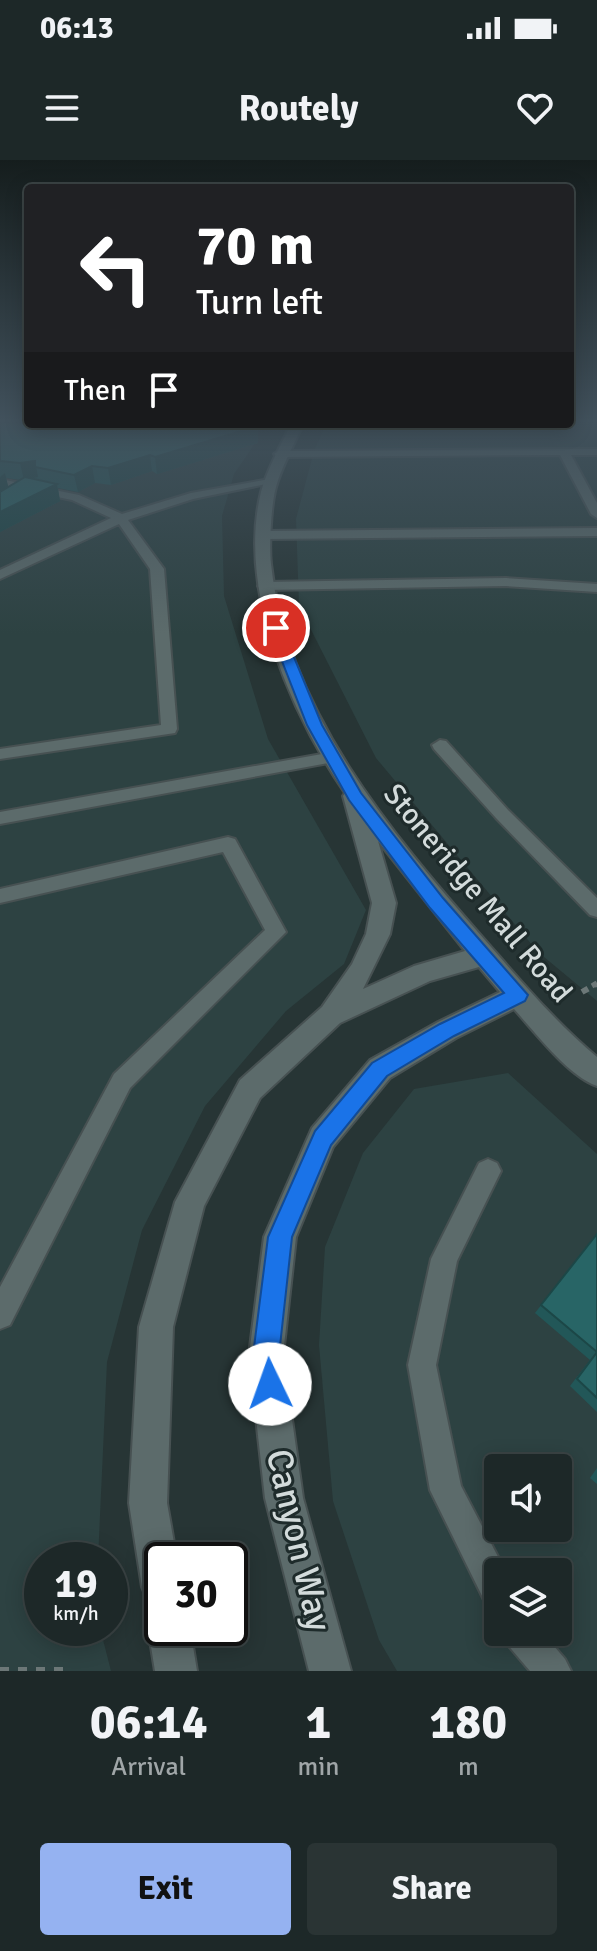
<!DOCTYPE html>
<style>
:root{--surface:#1d2828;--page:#2a3434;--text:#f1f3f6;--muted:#a0a6a8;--line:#3b4445;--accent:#95b2f1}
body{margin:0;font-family:Signika,sans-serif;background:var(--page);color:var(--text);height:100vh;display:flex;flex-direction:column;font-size:30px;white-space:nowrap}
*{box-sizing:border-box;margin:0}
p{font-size:26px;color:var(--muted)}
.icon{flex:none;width:44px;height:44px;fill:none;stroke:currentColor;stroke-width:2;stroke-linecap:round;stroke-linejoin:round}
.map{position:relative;height:1511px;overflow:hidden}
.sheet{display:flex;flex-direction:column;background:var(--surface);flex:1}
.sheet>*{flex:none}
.hud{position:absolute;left:24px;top:24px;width:550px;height:244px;border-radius:8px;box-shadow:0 4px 20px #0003,0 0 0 2px var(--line);background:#202124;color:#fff;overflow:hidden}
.controls{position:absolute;left:484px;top:1294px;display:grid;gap:16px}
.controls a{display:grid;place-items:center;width:88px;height:88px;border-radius:8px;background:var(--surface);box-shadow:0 4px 20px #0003,0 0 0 2px var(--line);font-size:40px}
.speed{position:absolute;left:24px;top:1382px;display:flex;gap:16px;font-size:40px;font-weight:700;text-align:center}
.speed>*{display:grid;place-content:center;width:104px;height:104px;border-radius:50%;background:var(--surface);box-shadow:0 4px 20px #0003,0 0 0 2px var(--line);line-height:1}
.speed small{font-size:20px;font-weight:400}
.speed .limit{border:4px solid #111;border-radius:12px;background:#fff;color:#111}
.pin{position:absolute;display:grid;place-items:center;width:68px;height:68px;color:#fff;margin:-34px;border:4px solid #fff;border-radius:50%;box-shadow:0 2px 8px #0007}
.me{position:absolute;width:88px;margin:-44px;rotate:357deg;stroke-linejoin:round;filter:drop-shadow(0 0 6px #0008)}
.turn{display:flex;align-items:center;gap:28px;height:168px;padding:0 40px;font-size:36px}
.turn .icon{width:104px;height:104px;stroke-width:2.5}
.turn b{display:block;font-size:56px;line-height:68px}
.then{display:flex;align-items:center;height:76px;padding:0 40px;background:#0003;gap:16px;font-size:30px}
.eta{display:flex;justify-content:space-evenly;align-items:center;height:136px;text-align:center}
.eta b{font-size:48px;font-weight:700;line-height:56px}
.cta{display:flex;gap:16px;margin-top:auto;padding:16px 40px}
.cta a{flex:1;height:92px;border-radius:8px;background:var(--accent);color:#111;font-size:32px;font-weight:700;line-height:92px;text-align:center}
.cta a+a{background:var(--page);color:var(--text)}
.status{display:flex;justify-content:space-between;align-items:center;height:56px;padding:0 40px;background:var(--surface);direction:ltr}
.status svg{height:22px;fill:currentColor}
header{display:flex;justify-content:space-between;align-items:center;height:104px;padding:0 40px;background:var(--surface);font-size:36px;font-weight:700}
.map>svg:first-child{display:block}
.built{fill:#2d4242;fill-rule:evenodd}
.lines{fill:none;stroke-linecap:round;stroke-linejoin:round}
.lane-casing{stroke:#475152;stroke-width:4}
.street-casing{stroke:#475152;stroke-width:4}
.path-far2{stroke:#6c7777;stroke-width:5;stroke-dasharray:6 6;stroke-linecap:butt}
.path-far1{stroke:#6c7777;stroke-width:6;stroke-dasharray:7 7;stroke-linecap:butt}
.path{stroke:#6c7777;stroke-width:8;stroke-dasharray:9 9;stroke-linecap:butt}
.lane{fill:#5c6b6b;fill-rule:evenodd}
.street{fill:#5c6b6b;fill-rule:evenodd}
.wall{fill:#225758;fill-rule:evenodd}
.shaded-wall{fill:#1c4747}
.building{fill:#286566;stroke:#1c4747;stroke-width:2}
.route{fill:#1a73e8;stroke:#114b97;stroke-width:2}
.labels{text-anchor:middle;stroke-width:6;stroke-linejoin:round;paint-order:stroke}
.street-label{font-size:30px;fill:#d3dbdb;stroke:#1e2b2b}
.near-street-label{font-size:36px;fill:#d3dbdb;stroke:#1e2b2b}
</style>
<div class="status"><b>06:13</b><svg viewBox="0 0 49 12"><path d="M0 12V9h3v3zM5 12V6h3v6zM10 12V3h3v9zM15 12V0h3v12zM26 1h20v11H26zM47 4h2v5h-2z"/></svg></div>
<header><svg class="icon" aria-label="menu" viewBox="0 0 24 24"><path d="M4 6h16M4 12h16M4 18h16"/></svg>Routely<svg class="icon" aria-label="heart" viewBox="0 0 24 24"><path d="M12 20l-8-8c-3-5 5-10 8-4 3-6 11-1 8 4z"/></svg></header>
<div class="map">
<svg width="597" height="1511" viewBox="0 0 597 1511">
<rect width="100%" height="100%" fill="#273535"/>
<path class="built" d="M0 263 258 279 234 314 222 356 224 436 268 579 366 750 344 804 286 851 205 946 142 1070 107 1202 98 1400H42V1468H100L111 1511H0Z
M597 263V841L538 792 376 598 299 446 296 359 314 291 326 264Z
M508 913 597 994V1511H397L379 1480 333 1341 319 1185 325 1087 363 993 414 929ZM498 1308H558V1368H498ZM498 1412H558V1472H498Z"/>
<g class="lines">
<g class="lane-casing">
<path id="lane" d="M597 289V295H571L597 343V358L591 354 560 295 279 297 274 294 279 291Z
M0 319 79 335 122 354 191 333 270 319 276 322 193 339 128 360 164 409 177 569 175 573 0 599V589L161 565 150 409 119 364 0 419V410L111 358 72 340 0 325Z
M597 368V376L262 379 256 375 262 371Z
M506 418 597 424V432L506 426 265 430 258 426 265 422Z
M440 580 446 581 508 650 597 738V757L590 755 496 658 434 589 432 585Z
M333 592 341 597 339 601 0 664V652Z
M228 677 235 679 286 772 130 928 10 1165 0 1169V1127L114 914 265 770 223 692 0 743V729Z
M488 999 497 1003 501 1011 457 1101 436 1205 461 1326 506 1412H498V1449L486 1444 430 1330 408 1205 431 1099 479 1003Z
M502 1472H542L565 1499 571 1511H530L507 1484Z"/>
</g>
<g class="street-casing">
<path id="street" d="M291 264H303C294 285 280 309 275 331 271 349 269 386 271 404 287 550 391 673 484 779 520 820 555 862 597 897V926C568 916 535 872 514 849L456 878 390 918 333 987 296 1077 283 1195 303 1338 351 1511H309L265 1338 249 1195 264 1077 312 968 370 900 438 862 500 832 479 807 430 821 340 863 260 938 204 1046 173 1167 167 1343 177 1400H162V1447L148 1441 142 1427 129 1343 139 1167 175 1042 240 920 322 847 352 804 366 774 372 743 343 636 345 633C291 553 237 430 261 332 267 309 281 285 291 264ZM378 681 465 791 414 806 363 829 390 774 396 743Z
M162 1450V1468H190L197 1511H155L148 1468 154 1453Z"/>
</g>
<path class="path-far2" d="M592 826 597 823"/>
<path class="path-far1" d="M582 832 596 824"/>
<path class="path" d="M0 1511H71"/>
<use href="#lane" class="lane"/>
<use href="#street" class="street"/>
</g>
<path class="wall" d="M0 263 258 283 157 314 152 311 111 325 95 323 78 332 58 328 60 341 0 372ZM6 318 21 320 8 327Z
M597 1074V1252L570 1226 590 1200 535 1153Z
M597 1308V1324L590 1318Z"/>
<path class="shaded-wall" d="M258 266V283L157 314 155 297Z
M150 295 152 311 111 325 108 308Z
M35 301 38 317 24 320 20 303Z
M92 306 95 323 78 332 74 315Z
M5 313 9 330 0 338V317Z
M57 324 60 341 0 372V352Z"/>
<path class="building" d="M0 263 232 264 258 266 155 297 150 295 108 308 92 306 74 315 35 307V301L20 303 0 301Z
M25 317 57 324 0 352V332Z
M597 1074V1238L577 1219 597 1192 541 1145Z"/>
<linearGradient id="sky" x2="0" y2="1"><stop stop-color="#151d1d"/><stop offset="0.55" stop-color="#41515c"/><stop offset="1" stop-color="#41515c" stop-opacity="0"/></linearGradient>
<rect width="597" height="474" fill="url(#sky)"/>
<path class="route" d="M271 466 282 468 322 565 361 633 443 738 528 835 525 841 454 876 387 916 331 985 292 1077 279 1195 283 1224 279 1233 270 1237 260 1233 253 1195 268 1077 315 971 372 903 440 864 504 833 430 748 349 640 307 565 269 468Z"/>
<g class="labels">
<g class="street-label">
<text transform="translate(478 733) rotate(50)" y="10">Stoneridge Mall Road</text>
</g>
<g class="near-street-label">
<text transform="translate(300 1380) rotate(77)" y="13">Canyon Way</text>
</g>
</g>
</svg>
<div class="controls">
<a><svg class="icon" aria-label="sound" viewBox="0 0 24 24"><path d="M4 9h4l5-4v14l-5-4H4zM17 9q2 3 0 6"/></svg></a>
<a><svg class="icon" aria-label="layers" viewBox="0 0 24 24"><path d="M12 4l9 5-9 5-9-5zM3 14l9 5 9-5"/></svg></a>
</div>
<div class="speed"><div>19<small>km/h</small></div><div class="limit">30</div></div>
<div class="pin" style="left:276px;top:468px;background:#d93025"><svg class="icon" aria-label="arrive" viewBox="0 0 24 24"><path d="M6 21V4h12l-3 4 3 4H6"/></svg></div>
<svg class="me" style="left:270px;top:1224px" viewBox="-20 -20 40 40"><circle r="19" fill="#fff"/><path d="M0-13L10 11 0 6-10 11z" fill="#1a73e8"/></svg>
<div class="hud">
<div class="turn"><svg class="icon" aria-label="left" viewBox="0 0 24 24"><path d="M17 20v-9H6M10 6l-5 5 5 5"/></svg><div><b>70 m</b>Turn left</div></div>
<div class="then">Then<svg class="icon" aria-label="arrive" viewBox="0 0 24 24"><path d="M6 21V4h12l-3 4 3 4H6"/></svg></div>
</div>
</div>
<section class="sheet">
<div class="eta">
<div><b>06:14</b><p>Arrival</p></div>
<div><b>1</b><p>min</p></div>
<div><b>180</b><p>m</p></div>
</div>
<div class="cta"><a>Exit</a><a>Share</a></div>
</section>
